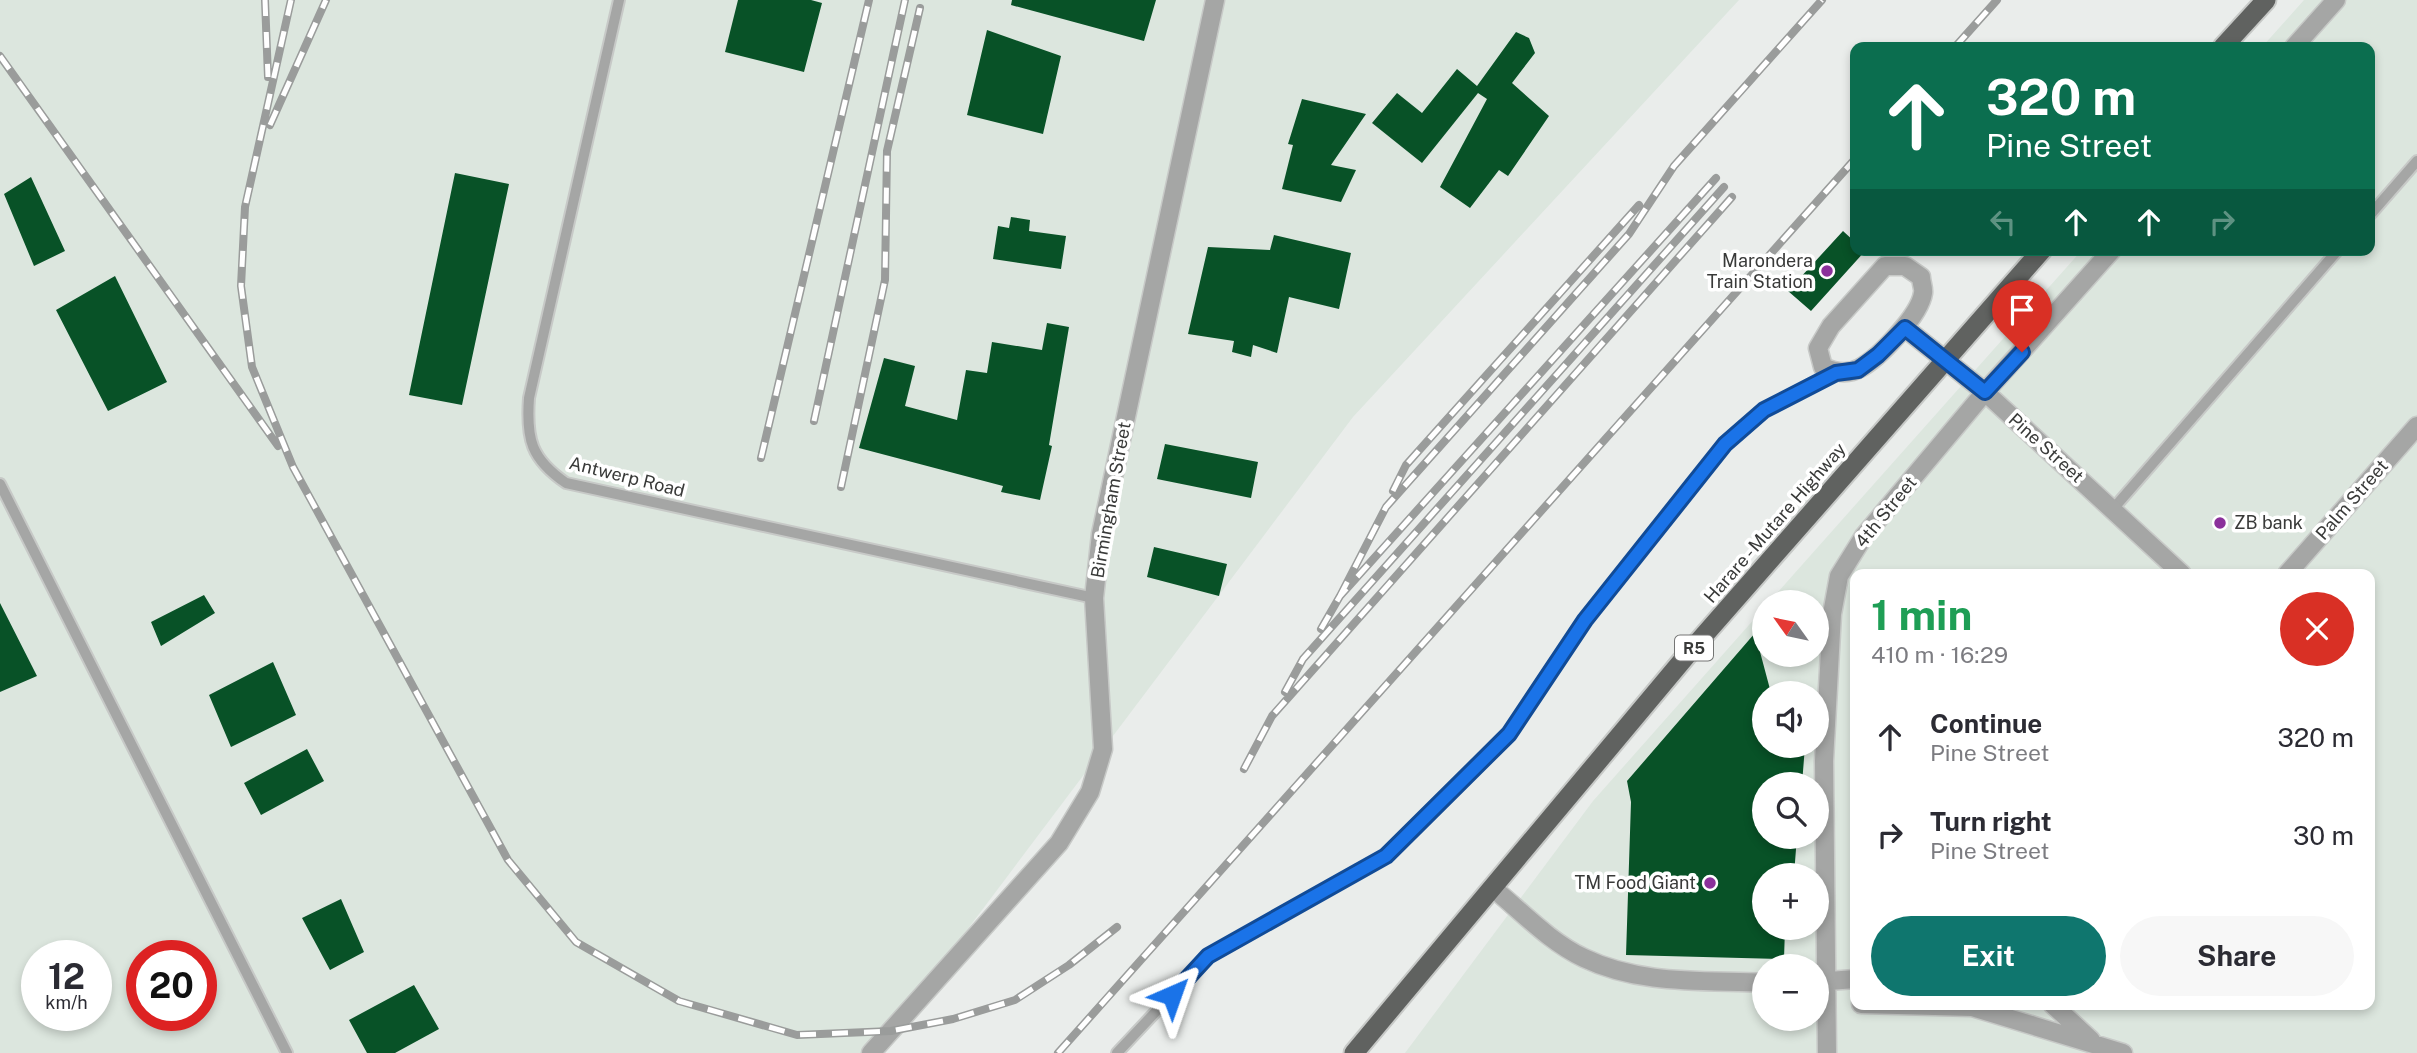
<!DOCTYPE html>
<meta charset="utf-8">
<style>
:root{--surface:#fff;--page:#f7f7f7;--text:#2b2b33;--muted:#7c7c81;--accent:#0f766e}
body{margin:0;font-family:"Public Sans",sans-serif;background:var(--page);color:var(--text);height:100vh;display:flex;flex-direction:column;font-size:26px;white-space:nowrap}
*{box-sizing:border-box;margin:0}
p{font-size:23px;color:var(--muted)}
.icon{flex:none;width:38px;height:38px;fill:none;stroke:currentColor;stroke-width:2;stroke-linecap:round;stroke-linejoin:round}
.map{position:relative;flex:1;overflow:hidden}
.drawer{position:absolute;left:1850px;top:569px;width:525px;height:441px;display:flex;flex-direction:column;background:var(--surface);border-radius:14px;box-shadow:0 4px 10px #0003}
.drawer>*{flex:none}
.guide{position:absolute;left:1850px;top:42px;width:525px;height:214px;border-radius:14px;box-shadow:0 4px 10px #0003;background:#0b6e4f;color:#fff;overflow:hidden}
.needle{width:46px;rotate:303deg}
.buttons{position:absolute;left:1752px;top:590px;display:grid;gap:14px}
.buttons a{display:grid;place-items:center;width:77px;height:77px;border-radius:50%;background:var(--surface);box-shadow:0 4px 10px #0003;font-size:35px}
.speed{position:absolute;left:21px;top:940px;display:flex;gap:14px;font-size:35px;font-weight:700;text-align:center}
.speed>*{display:grid;place-content:center;width:91px;height:91px;border-radius:50%;background:var(--surface);box-shadow:0 4px 10px #0003;line-height:1}
.speed small{font-size:18px;font-weight:400}
.speed .limit{border:10px solid #d22;background:#fff;color:#111}
.pin{position:absolute;display:grid;place-items:center;width:60px;height:60px;color:#fff;margin:-72px -30px;border-radius:50% 50% 50% 0;rotate:-45deg;box-shadow:0 0 7px #0007}
.pin .icon{rotate:45deg}
.me{position:absolute;width:77px;margin:-38px;rotate:43deg;stroke-linejoin:round;filter:drop-shadow(0 0 5px #0008)}
.turn{display:flex;align-items:center;gap:24px;height:147px;padding:0 21px;font-size:32px}
.turn .icon{width:91px;height:91px;stroke-width:2.5}
.turn b{display:block;font-size:49px;line-height:60px}
.lanes{display:flex;align-items:center;height:66px;padding:0 21px;background:#0003;justify-content:center;gap:35px;direction:ltr}
.lanes .off{opacity:.35}
.round{display:grid;place-items:center;flex:none;width:74px;height:74px;border-radius:37px;background:var(--page)}
.head{display:flex;align-items:center;justify-content:space-between;height:119px;padding:0 21px}
h1{font-size:42px;font-weight:700;line-height:52px;color:#1e9e55}
.action{display:flex;gap:14px;margin-top:auto;padding:14px 21px}
.action a{flex:1;height:80px;border-radius:42px;background:var(--accent);color:#fff;font-size:28px;font-weight:700;line-height:80px;text-align:center}
.action a+a{background:var(--page);color:var(--text)}
ul{padding:0;list-style:none}
li{display:flex;align-items:center;gap:21px;height:98px;padding:0 21px}
li div{flex:1}
li b{display:block;font-size:26px}
li em{font-style:normal}
.map>svg:first-child{display:block}
.built{fill:#dce6de;fill-rule:evenodd}
.building{fill:#085227}
.lines{fill:none;stroke-linecap:round;stroke-linejoin:round}
.service-casing{stroke:#c7c9c7;stroke-width:14}
.minor-casing{stroke:#c7c9c7;stroke-width:21}
.trunk-casing{stroke:#c7c9c7;stroke-width:23}
.service{stroke:#a5a6a5;stroke-width:10}
.minor{stroke:#a5a6a5;stroke-width:18}
.trunk{stroke:#606260;stroke-width:19}
.rail-casing{stroke:#9a9c9b;stroke-width:8}
.rail{stroke:#fff;stroke-width:5;stroke-dasharray:16;stroke-linecap:butt}
.route-casing{stroke:#114b97;stroke-width:18}
.route{stroke:#1a73e8;stroke-width:12}
.poi-dot{fill:#8b309b;stroke:#fff;stroke-width:2.5}
.labels{text-anchor:middle;stroke-width:7;stroke-linejoin:round;paint-order:stroke}
.shield{fill:#fff;stroke:#747574;stroke-width:2}
.shield-label{font-size:16px;font-weight:bold;fill:#393a39}
.poi-label{font-size:18px;fill:#393a39;stroke:#fff;text-anchor:end}
.street-label{font-size:18px;fill:#393a39;stroke:#fff}
</style>
<div class="map">
<svg width="2417" height="1053" viewBox="0 0 2417 1053">
<rect width="100%" height="100%" fill="#eaedeb"/>
<path class="built" d="M0 0H1739L1353 417 891 1031 871 1053H0ZM37 956H96V1015H37ZM142 956H201V1015H142Z
M2304 0H2417V1053H1405L1593 801 1764 608V654H1816V602H1769L2082 250H2370V47H2262ZM1855 574H2370V1004H1855ZM1764 693H1816V746H1764ZM1764 784H1816V836H1764ZM1764 875H1816V928H1764ZM1764 966H1816V1018H1764Z"/>
<path class="building" d="M738 0H811L822 3 804 72 725 52Z
M1012 0H1156L1144 41 1011 5Z
M987 30 1061 56 1043 134 967 115Z
M1516 32 1529 38 1535 53 1512 83 1549 116 1508 176 1499 170 1470 208 1440 187 1487 99 1478 93 1422 163 1372 123 1397 93 1422 113 1457 69 1477 86Z
M1302 99 1366 114 1331 165 1356 170 1341 202 1282 189 1293 145 1288 144Z
M455 173 509 184 462 405 409 395Z
M31 177 65 251 34 266 4 194Z
M1011 217 1030 220 1029 231 1066 236 1061 269 993 259 998 226 1009 228Z
M1843 231 1855 242V250H1866L1811 311 1788 291Z
M1274 235 1351 253 1339 309 1289 297 1277 353 1253 345 1251 357 1232 352 1234 341 1188 334 1208 247 1270 250Z
M115 276 167 382 108 411 56 310Z
M1047 323 1069 327 1049 445 1052 446 1040 500 1001 492 1003 486 859 448 884 358 915 366 905 406 957 420 966 370 987 373 992 342 1042 350Z
M1165 444 1258 462 1251 498 1157 479Z
M1154 547 1227 564 1219 596 1147 577Z
M204 595 215 613 161 646 151 622Z
M0 603 37 676 0 692Z
M1755 633 1771 693H1764V746H1805L1802 784H1764V836H1797L1794 875H1764V928H1785L1784 959 1626 955 1631 802 1627 781Z
M273 662 296 715 231 747 209 695Z
M307 749 324 781 261 815 244 783Z
M341 899 364 952 330 970 302 918Z
M414 985 439 1029 395 1053H367L349 1020Z"/>
<g class="lines">
<g class="service-casing">
<path id="service" d="M619 0 529 398C526 439 531 459 566 483L1094 598
M2370 215 2417 161
M0 484 287 1053
M2113 509 2338 250
M1117 1053 1208 956 1386 856 1509 734 1585 620 1725 444 1764 410 1836 373"/>
</g>
<g class="minor-casing">
<path id="minor" d="M2294 47 2336 0
M1885 266H1905L1921 277C1921 282 1924 289 1923 293 1920 315 1879 358 1860 368 1848 375 1834 372 1823 367L1818 348 1831 326Z
M1905 328 1985 392 2182 574
M2287 574 2417 426
M1494 889C1522 912 1550 942 1584 958 1640 985 1703 980 1764 983
M1816 982 1855 979
M1861 1004 1972 1007 2123 1053
M2052 1004 2091 1040
M871 1053 1059 843 1090 792 1103 749 1094 598 1101 534 1215 0
M1827 1053 1824 761 1832 614 1839 576 1864 536 1985 392 2112 250"/>
</g>
<g class="trunk-casing">
<path id="trunk" d="M2223 47 2266 0
M1354 1053 1692 649 2042 250"/>
</g>
<use href="#service" class="service"/>
<use href="#minor" class="minor"/>
<use href="#trunk" class="trunk"/>
<g class="rail-casing">
<path id="rail" d="M265 0 268 77
M291 0 245 207 241 286 252 367 293 467 508 860 576 942 679 1001 797 1035 891 1031 953 1019 1015 1000 1069 965 1117 927
M1955 47 1997 0
M0 56 278 446
M270 125 326 0
M814 421 905 0
M761 458 869 0
M841 487 885 280 887 151 920 8
M1393 491 1406 465 1639 205
M1340 596 1386 507 1629 234 1674 166 1822 0
M1321 629 1340 596 1716 178
M1285 692 1303 659 1724 187
M1244 769 1272 716 1732 197
M1058 1053 1855 159"/>
</g>
<use href="#rail" class="rail"/>
</g>
<g class="lines">
<g class="route-casing">
<path id="route" d="M1172 995 1208 956 1386 856 1509 734 1585 620 1725 444 1764 410 1836 373 1858 370 1878 355 1905 328 1985 392 2022 352"/>
</g>
<use href="#route" class="route"/>
</g>
<g class="poi-dot">
<circle cx="1827" cy="271" r="7"/>
<circle cx="2220" cy="523" r="7"/>
<circle cx="1710" cy="883" r="7"/>
</g>
<g class="labels">
<rect class="shield" x="1675" y="635.5" width="38" height="25" rx="5"/>
<g class="shield-label">
<text x="1694" y="654">R5</text>
</g>
<g class="poi-label">
<text x="1813" y="267">Marondera<tspan x="1813" dy="21">Train Station</tspan></text>
<text x="2234" y="529" text-anchor="start">ZB bank</text>
<text x="1696" y="889">TM Food Giant</text>
</g>
<g class="street-label">
<text transform="translate(2046 448) rotate(42)" y="6">Pine Street</text>
<text transform="translate(627 477) rotate(14)" y="6">Antwerp Road</text>
<text transform="translate(1111 500) rotate(-80)" y="6">Birmingham Street</text>
<text transform="translate(2352 500) rotate(-49)" y="6">Palm Street</text>
<text transform="translate(1886 512) rotate(-51)" y="6">4th Street</text>
<text transform="translate(1775 523) rotate(-49)" y="6">Harare - Mutare Highway</text>
</g>
</g>
</svg>
<div class="buttons">
<a><svg class="needle" viewBox="-14 -14 28 28"><path d="M0-13l5 13h-10z" fill="#e53935"/><path d="M0 13l5-13h-10z" fill="#7c7c81"/></svg></a>
<a><svg class="icon" aria-label="sound" viewBox="0 0 24 24"><path d="M4 9h4l5-4v14l-5-4H4zM17 9q2 3 0 6"/></svg></a>
<a><svg class="icon" aria-label="search" viewBox="0 0 24 24"><circle cx="10" cy="10" r="6"/><path d="M15 15l6 6"/></svg></a>
<a>+</a>
<a>−</a>
</div>
<div class="speed"><div>12<small>km/h</small></div><div class="limit">20</div></div>
<div class="pin" style="left:2022px;top:352px;background:#d93025"><svg class="icon" aria-label="arrive" viewBox="0 0 24 24"><path d="M6 21V4h12l-3 4 3 4H6"/></svg></div>
<svg class="me" style="left:1172px;top:995px" viewBox="-20 -20 40 40"><path d="M0-17L14 15 0 8-14 15z" fill="#1a73e8" stroke="#fff" stroke-width="4"/></svg>
<div class="guide">
<div class="turn"><svg class="icon" aria-label="ahead" viewBox="0 0 24 24"><path d="M12 20V5M6 11l6-6 6 6"/></svg><div><b>320 m</b>Pine Street</div></div>
<div class="lanes"><svg class="icon off" aria-label="left" viewBox="0 0 24 24"><path d="M17 20v-9H6M10 6l-5 5 5 5"/></svg><svg class="icon" aria-label="ahead" viewBox="0 0 24 24"><path d="M12 20V5M6 11l6-6 6 6"/></svg><svg class="icon" aria-label="ahead" viewBox="0 0 24 24"><path d="M12 20V5M6 11l6-6 6 6"/></svg><svg class="icon off" aria-label="right" viewBox="0 0 24 24"><path d="M7 20v-9h11M14 6l5 5-5 5"/></svg></div>
</div>
<section class="drawer">
<div class="head"><div><h1>1 min</h1><p>410 m · 16:29</p></div><a class="round" style="background:#d93025;color:#fff"><svg class="icon" aria-label="close" viewBox="0 0 24 24"><path d="M6 6l12 12M18 6L6 18"/></svg></a></div>
<ul>
<li><svg class="icon" aria-label="ahead" viewBox="0 0 24 24"><path d="M12 20V5M6 11l6-6 6 6"/></svg><div><b>Continue</b><p>Pine Street</p></div><em>320 m</em></li>
<li><svg class="icon" aria-label="right" viewBox="0 0 24 24"><path d="M7 20v-9h11M14 6l5 5-5 5"/></svg><div><b>Turn right</b><p>Pine Street</p></div><em>30 m</em></li>
</ul>
<div class="action"><a>Exit</a><a>Share</a></div>
</section>
</div>
